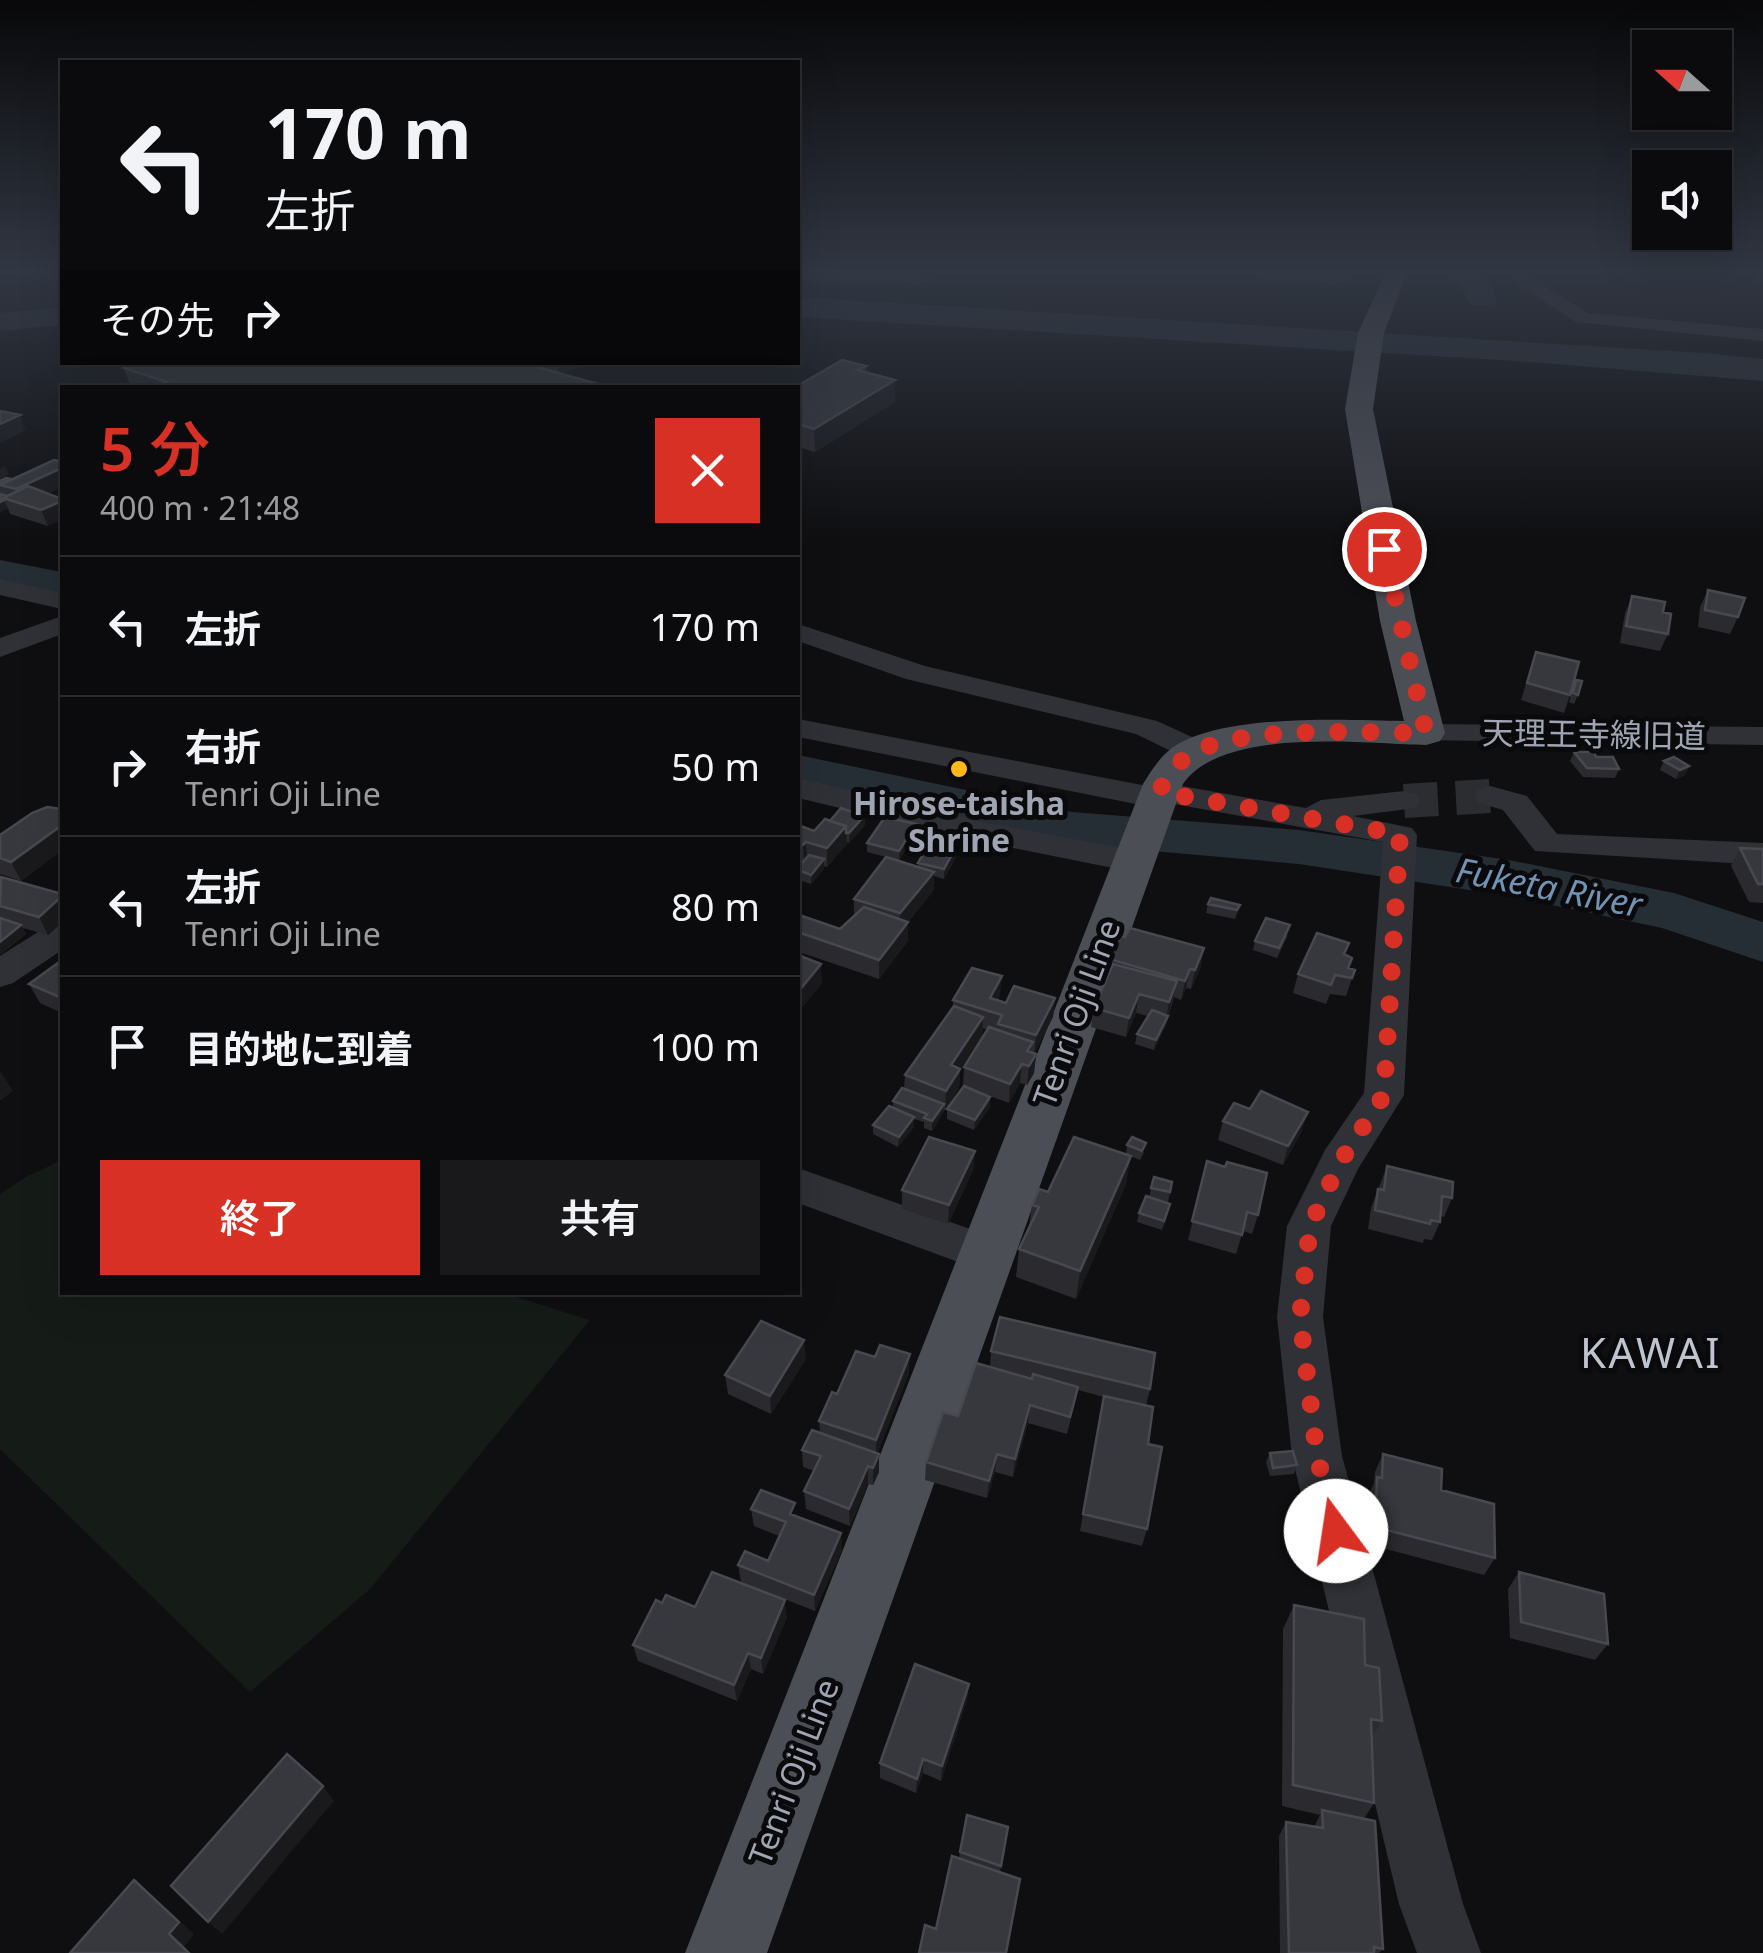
<!DOCTYPE html>
<html lang="ja">
<meta charset="utf-8">
<style>
:root{--surface:#0b0b0d;--page:#19191b;--text:#f1f3f6;--muted:#9a9b9d;--line:#2b2b2e;--accent:#d93025}
body{margin:0;font-family:"Noto Sans","Noto Sans JP",sans-serif;background:var(--page);color:var(--text);height:100vh;display:flex;flex-direction:column;font-size:38px;white-space:nowrap}
*{box-sizing:border-box;margin:0}
p{font-size:32px;color:var(--muted)}
.icon{flex:none;width:55px;height:55px;fill:none;stroke:currentColor;stroke-width:2;stroke-linecap:round;stroke-linejoin:round}
.map{position:relative;flex:1;overflow:hidden}
.drawer{position:absolute;left:60px;top:385px;width:740px;height:910px;display:flex;flex-direction:column;background:var(--surface);border-radius:0px;box-shadow:0 10px 40px #0002,0 0 0 2px var(--line)}
.drawer>*{flex:none}
.hud{position:absolute;left:60px;top:60px;width:740px;height:305px;border-radius:0px;box-shadow:0 10px 40px #0002,0 0 0 2px var(--line);background:#0b0b0d;color:var(--text);overflow:hidden}
.needle{width:65px;rotate:291deg}
.tools{position:absolute;left:1632px;top:30px;display:grid;gap:20px}
.tools a{display:grid;place-items:center;width:100px;height:100px;border-radius:0px;background:var(--surface);box-shadow:0 10px 40px #0002,0 0 0 2px var(--line);font-size:50px}
.pin{position:absolute;display:grid;place-items:center;width:85px;height:85px;color:#fff;margin:-42px;border:5px solid #fff;border-radius:50%;box-shadow:0 2px 10px #0007}
.me{position:absolute;width:110px;margin:-55px;rotate:346deg;stroke-linejoin:round;filter:drop-shadow(0 0 8px #0008)}
.turn{display:flex;align-items:center;gap:35px;height:210px;padding:0 40px;font-size:45px}
.turn .icon{width:130px;height:130px;stroke-width:2.5}
.turn b{display:block;font-size:70px;line-height:85px}
.then{display:flex;align-items:center;height:95px;padding:0 40px;background:#0003;gap:20px;font-size:38px}
.round{display:grid;place-items:center;flex:none;width:105px;height:105px;border-radius:0px;background:var(--page)}
.overview{display:flex;align-items:center;justify-content:space-between;height:170px;padding:0 40px}
h1{font-size:60px;font-weight:600;line-height:75px;color:var(--accent)}
.action{display:flex;gap:20px;margin-top:auto;padding:20px 40px}
.action a{flex:1;height:115px;border-radius:0px;background:var(--accent);color:#fff;font-size:40px;font-weight:600;line-height:115px;text-align:center}
.action a+a{background:var(--page);color:var(--text)}
ul{padding:0;list-style:none}
li{display:flex;align-items:center;gap:30px;height:140px;padding:0 40px;border-top:2px solid var(--line)}
li div{flex:1}
li b{display:block;font-size:38px}
li em{font-style:normal}
.map>svg:first-child{display:block}
.green{fill:#151c17}
.water{fill:#252e35}
.lines{fill:none;stroke-linecap:round;stroke-linejoin:round}
.river{fill:#252e35;fill-rule:evenodd}
.minor-tunnel{stroke:#2c2d31;stroke-width:34;stroke-dasharray:34 18;stroke-linecap:butt}
.minor{fill:#303136;fill-rule:evenodd}
.major{fill:#4c4e55;fill-rule:evenodd}
.wall{fill:#2b2b2f}
.shaded-wall{fill:#1a1a1d}
.building{fill:#37383d;stroke:#484950;stroke-width:2.5}
.route{stroke:#d93025;stroke-width:18;stroke-dasharray:0 32.4}
.poi-dot{fill:#ffb919;stroke:#0a0a0c;stroke-width:4}
.labels{text-anchor:middle;stroke-width:10;stroke-linejoin:round;paint-order:stroke}
.street-label{font-size:32px;fill:#9fa5b3;stroke:#0a0a0c}
.poi-label{font-size:32px;font-weight:bold;fill:#9fa5b3;stroke:#0a0a0c}
.water-label{font-size:35px;font-style:italic;fill:#7292b3;stroke:#0a0a0c}
.near-neighbourhood-label{font-size:42px;letter-spacing:2.5px;fill:#c0c4cf;stroke:#0a0a0c}
</style>
<div class="map">
<svg width="1763" height="1953" viewBox="0 0 1763 1953">
<rect width="100%" height="100%" fill="#0f0f11"/>
<path class="green" d="M62 1160V1292L503 1293 590 1320 370 1589 250 1692 0 1449V1194L26 1177Z"/>
<path class="water" d="M798 297 1703 353 1763 359V381L1517 361 798 317Z
M62 307V325L0 331V313Z"/>
<g class="lines">
<path class="river" d="M1231 268H1323L1349 272 1354 278 1349 284 1339 287 1245 277 1235 274Z
M1437 268C1472 266 1481 265 1497 299L1493 305H1471L1461 286Z
M0 560 62 572V598L0 586Z
M798 755 1072 812 1299 830 1509 860 1674 893 1763 922V962L1662 928 1509 896 1299 864 1072 844 798 785Z"/>
<path class="minor-tunnel" d="M1404 801 1490 796"/>
<path class="minor" d="M1493 268H1514L1588 313 1763 329V341L1576 322Z
M798 270 924 276 933 281 924 286 798 280Z
M0 579 62 593V609L0 595Z
M62 616V634L0 657V638Z
M798 624 925 666 1157 721 1207 744 1212 751 1207 758H1185L1136 734 906 679 798 641Z
M798 719 1147 786 1159 782 1306 808 1321 800 1404 791 1416 794 1420 801 1416 808 1353 816 1412 828 1417 835 1404 1095 1358 1169 1331 1226 1323 1317 1342 1456 1463 1904 1481 1953H1417L1399 1904 1292 1456 1277 1317 1287 1226 1325 1150 1364 1093 1383 842 1169 803 1156 808 798 737Z
M1426 724 1763 727V745L1415 740 1411 733 1415 726Z
M798 778 983 822 1133 850 1145 853 1150 861 1145 869 1133 872 983 842 798 798Z
M1490 786 1527 796 1557 834 1763 843V865L1535 851 1503 810 1479 803 1474 796 1479 789Z
M62 921V950L13 983 0 987V956L49 925Z
M798 1168 1004 1241 1011 1254 1004 1267 988 1273 798 1203Z"/>
<path class="major" d="M1387 268H1409L1384 333 1373 409 1416 621 1445 733 1440 741 1426 745C1363 744 1223 726 1183 784L767 1953H685L1143 784C1151 771 1160 757 1172 748 1221 713 1344 720 1404 721L1380 621 1345 409 1358 333Z"/>
</g>
<path class="wall" d="M523 362H587L563 374 613 388H131L124 368 523 364Z
M866 366V372L895 402 815 452 798 447V388Z
M62 462V487L48 493V526L10 514 8 508 0 512V481L11 479Z
M1708 590 1738 617 1730 634 1698 627 1700 607Z
M1632 596 1663 612 1668 634 1660 651 1620 643 1625 613Z
M1536 652 1570 695 1564 713 1521 700Z
M1576 680 1578 695 1574 704 1569 702Z
M1574 752 1596 757 1619 769 1615 778 1583 777 1570 761Z
M1664 761 1689 766 1685 775 1676 779 1660 770Z
M62 809V850L21 881 0 874V835Z
M864 816 865 825 849 843 846 842 847 844 827 867 824 866V869L811 884 798 880V868L802 863 798 862V825L814 831 830 821Z
M916 824V834L899 860 918 867V863L957 845V855L944 879 934 876V890L908 922V941L879 979 802 953 803 957 822 983 798 1012V920L840 929 854 916V899L886 857 867 852V843Z
M1740 848 1763 849V903L1749 902 1731 866Z
M0 878 62 894V923L48 935 23 928 26 934 0 955Z
M1208 904 1240 905 1235 919 1206 913Z
M1288 935 1277 958 1253 950 1255 941Z
M1346 954 1349 969 1355 970 1346 996 1330 994 1326 1004 1293 993 1298 974Z
M1109 959 1201 967 1191 989 1186 988 1181 1000 1174 997 1166 1025 1154 1050 1135 1044 1137 1034 1148 1016 1136 1013 1126 1037 1091 1027 1094 1008 1107 978Z
M62 960V1013L40 1003 29 984Z
M1000 995 998 1000 1006 1003 1055 998 1053 1017 1034 1054H1036L1034 1073 1027 1085 1020 1083 1009 1103 968 1088 990 1107 974 1130 947 1119V1109L963 1086 964 1067 987 1030 983 1028 982 1036 960 1069 959 1088 945 1110H944L943 1113 932 1131 924 1128V1122L914 1119V1127L898 1147 873 1134V1125L893 1108V1101L904 1089 905 1075 953 1007V1000Z
M1223 1121 1302 1131 1283 1165 1218 1140Z
M1127 1145 1144 1152 1140 1160 1130 1156 1126 1184 1076 1299 1016 1277 1019 1249 1029 1228 1032 1205 1048 1192 1126 1154Z
M975 1151 973 1170 948 1224 902 1209V1190Z
M1207 1161 1258 1215 1252 1234 1243 1231 1236 1254 1188 1240Z
M1387 1166 1452 1198 1444 1217 1440 1216V1222L1432 1240 1424 1239 1423 1243 1368 1229 1371 1208Z
M1154 1177 1172 1182 1168 1202 1149 1197Z
M1139 1213H1168L1162 1230 1137 1222Z
M991 1351 1150 1389 1146 1406 1148 1444 1147 1529 1142 1546 1080 1531 1104 1397 1078 1390 1067 1434 1028 1423 1013 1477 995 1472 987 1498 925 1480 926 1462 958 1416 990 1367Z
M806 1359 771 1414 728 1394 725 1375Z
M909 1373 877 1454 879 1472 873 1485 868 1484 850 1526 806 1509 804 1491 814 1471 803 1467 802 1450 820 1432 819 1421 837 1394Z
M1270 1453 1297 1465 1294 1474 1270 1476 1266 1462Z
M1383 1454 1441 1490 1495 1558 1484 1575 1367 1544 1369 1494 1374 1483 1375 1472Z
M751 1509 796 1516 842 1550 815 1611 741 1582 738 1565 768 1561 779 1536 754 1526Z
M1519 1572 1608 1644 1595 1660 1510 1638 1508 1589Z
M662 1603 695 1607 787 1617 763 1674 751 1669 737 1701 638 1661 633 1645Z
M1294 1605 1365 1665 1382 1721 1372 1737 1374 1803 1364 1819 1383 1949 1379 1953H1280L1279 1836 1286 1822 1314 1827 1320 1815 1282 1806 1283 1629Z
M969 1684 967 1699 941 1781 923 1773 916 1793 880 1778V1763Z
M967 1815 1008 1827 1000 1872 936 1929 959 1858Z"/>
<path class="shaded-wall" d="M557 362 588 363 559 376Z
M895 380V402L815 452 814 429Z
M20 415 26 430 0 443V424Z
M5 466 9 474 0 479V469Z
M62 468V487L22 505 16 489Z
M4 500 8 508 0 512V502Z
M62 501V520L48 526 41 510Z
M1689 766 1685 775 1676 779 1680 770Z
M864 816 865 825 849 843V833Z
M916 824V834L899 860V851Z
M846 826 847 844 827 867V848Z
M58 828 62 837V850L21 881 11 862Z
M806 842 807 860 804 864 803 845Z
M957 845V855L944 879V869Z
M824 859V869L811 884V875Z
M934 872V890L900 932V913Z
M62 896V923L48 935 39 917Z
M908 922V941L879 979V960Z
M21 925 26 934 0 955V942Z
M1204 948 1201 967 1191 989 1195 970Z
M821 964 822 983 798 1012V992Z
M1190 969 1186 988 1181 1000 1185 981Z
M1002 976 1000 995 991 1012 990 998Z
M1177 981 1166 1025 1154 1050 1156 1040 1166 1020 1169 1002Z
M1139 994 1136 1013 1126 1037 1129 1018Z
M1055 998 1053 1017 1034 1054 1036 1035Z
M983 1017 982 1036 950 1084 951 1065Z
M1036 1054 1034 1073 1027 1085 1029 1066Z
M1022 1064 1020 1083 1009 1103 1010 1084Z
M960 1069 959 1088 945 1110 946 1091Z
M1 1072 13 1091 0 1101V1073Z
M990 1097V1107L974 1130 975 1120Z
M944 1104 943 1113 932 1131V1121Z
M1308 1112 1302 1131 1283 1165 1288 1146Z
M914 1117V1127L898 1147 899 1137Z
M975 1151 973 1170 948 1224 949 1205Z
M1131 1156 1126 1184 1076 1299 1080 1271Z
M804 1340 806 1359 771 1414 770 1396Z
M910 1354 909 1373 876 1458V1440Z
M1030 1405 1028 1423 1013 1477 1015 1459Z
M879 1454V1472L873 1485V1468Z
M997 1454 995 1472 987 1498 989 1481Z
M868 1466V1484L850 1526 849 1509Z
M841 1533 842 1550 815 1611 814 1595Z
M785 1600 787 1617 763 1674 761 1658Z
M748 1653 751 1669 737 1701 734 1685Z
M969 1684 967 1699 941 1781 942 1766Z
M923 1759V1773L916 1793 917 1779Z
M323 1786 334 1801 222 1934 208 1922Z
M134 1880 194 1934 184 1947 191 1953 169 1934Z"/>
<path class="building" d="M842 360 866 366 857 370 895 380 814 429 798 424V388H794Z
M140 362H518L613 388H170L161 384 167 382 124 368Z
M0 411 20 415 0 424Z
M54 460 62 462V468L16 489 0 485Z
M6 478 11 479 0 484V481Z
M28 486 62 499V501L41 510 3 498Z
M0 494 7 496 3 498 4 500 0 502Z
M1708 590 1745 598 1738 617 1705 610Z
M1632 596 1665 602 1663 612 1671 614 1668 634 1626 626Z
M1536 652 1579 662 1570 695 1527 683Z
M1576 680 1582 681 1578 695 1573 693Z
M1574 752H1594L1596 757H1613L1619 769 1587 768Z
M1674 757 1689 766 1680 770 1664 761Z
M47 807 62 809V830L58 828 11 862 0 858V835L32 813Z
M841 808 864 816 849 833H846V826L830 821Z
M885 817 916 824 899 851 867 843Z
M825 819 846 826 827 848 806 842 803 845 798 844V825L814 831Z
M932 839 957 845 944 869 918 863Z
M1740 848 1763 849V884H1758Z
M809 855 824 859 811 875 798 870V868Z
M886 857 934 872 900 913 854 899Z
M1 877 62 894V896L39 917 0 906Z
M1211 898 1240 905 1237 910 1208 904Z
M864 907 908 922 879 960 798 932V920L802 916 840 929Z
M0 918 21 925 0 942Z
M1266 918 1290 925 1279 948 1255 941Z
M1130 928 1204 948 1195 970 1190 969 1185 981 1109 959 1120 936 1125 937Z
M1317 933 1349 943 1344 954 1352 958 1348 968 1355 970 1352 978 1335 975 1331 985 1298 974Z
M798 955 821 964 798 992Z
M62 960V998L29 984Z
M1113 964 1177 981 1169 1002 1139 994 1129 1018 1094 1008Z
M972 968 1002 976 990 998 1006 1003 1014 986 1055 998 1036 1035 998 1024 1002 1015 953 1000Z
M954 1006 983 1017 951 1065 960 1069 946 1091 905 1075Z
M1152 1010 1168 1016 1156 1040 1137 1034Z
M989 1027 1033 1042 1027 1051 1036 1054 1029 1066 1022 1064 1010 1084 964 1067Z
M964 1086 990 1097 975 1120 947 1109Z
M902 1088 944 1104 932 1121 924 1118 927 1114 893 1101Z
M1261 1091 1308 1112 1288 1146 1223 1121 1234 1103 1250 1109Z
M889 1106 914 1117 899 1137 873 1125Z
M929 1137 975 1151 949 1205 902 1190Z
M1074 1137 1131 1156 1080 1271 1019 1249 1039 1207 1032 1205 1039 1189 1048 1192Z
M1132 1137 1146 1143 1142 1151 1127 1145Z
M1207 1161 1225 1167 1227 1162 1267 1173 1258 1215 1247 1212 1242 1235 1192 1221Z
M1387 1166 1453 1182 1452 1198 1442 1196 1440 1222 1431 1220 1430 1224 1375 1210 1378 1189 1384 1190Z
M1154 1177 1172 1182 1170 1192 1151 1188Z
M1146 1196 1170 1204 1164 1221 1139 1213Z
M1000 1317 1155 1353 1150 1389 991 1351Z
M761 1321 804 1340 770 1396 725 1375Z
M880 1345 910 1354 876 1440 819 1421 832 1392 837 1394 856 1351 875 1357Z
M976 1363 1032 1379 1033 1374 1078 1387 1070 1417 1030 1405 1015 1459 997 1454 989 1481 926 1462 943 1412 958 1416Z
M1104 1396 1153 1407 1148 1444 1162 1447 1147 1529 1083 1514Z
M812 1430 879 1454 873 1468 868 1466 849 1509 804 1491 821 1456 802 1450Z
M1293 1451 1297 1465 1273 1468 1270 1453Z
M1383 1454 1442 1469 1441 1490 1494 1504 1495 1558 1375 1527 1377 1477 1382 1478Z
M761 1490 795 1503 790 1514 841 1533 814 1595 738 1565 745 1551 768 1561 786 1522 751 1509Z
M712 1572 785 1600 761 1658 748 1653 734 1685 633 1645 656 1600 662 1603 666 1595 695 1607Z
M1519 1572 1604 1594 1608 1644 1521 1622Z
M1294 1605 1364 1619 1365 1665 1379 1668 1382 1721 1371 1719 1374 1803 1293 1785Z
M915 1664 969 1684 942 1766 923 1759 917 1779 880 1763Z
M287 1754 323 1786 208 1922 171 1886Z
M1322 1810 1375 1821 1383 1949 1374 1947V1953H1289L1286 1822 1323 1828Z
M967 1815 1008 1827 1001 1866 960 1852Z
M952 1856 1020 1879 1006 1953H919L925 1925 936 1929Z
M134 1880 179 1922 169 1934 189 1953H70Z"/>
<linearGradient id="sky" x2="0" y2="1"><stop stop-color="#080809"/><stop offset="0.5" stop-color="#313743"/><stop offset="1" stop-color="#313743" stop-opacity="0"/></linearGradient>
<rect width="1763" height="541" fill="url(#sky)"/>
<g class="lines">
<path class="route" d="M1336 1531 1317 1456 1300 1317 1310 1226 1340 1162 1384 1095 1400 834 1159 792C1167 775 1178 761 1194 752 1247 725 1366 733 1426 733L1384 549"/>
</g>
<circle class="poi-dot" cx="959" cy="769" r="10"/>
<g class="labels">
<g class="street-label">
<text transform="translate(1594 735) rotate(1)" y="11">天理王寺線旧道</text>
<text transform="translate(1077 1013) rotate(-70)" y="11">Tenri Oji Line</text>
<text transform="translate(794 1772) rotate(-69)" y="11">Tenri Oji Line</text>
</g>
<g class="poi-label">
<text x="959" y="815">Hirose-taisha<tspan x="959" dy="37">Shrine</tspan></text>
</g>
<g class="water-label">
<text transform="translate(1549 888) rotate(11)" y="12">Fuketa River</text>
</g>
<g class="near-neighbourhood-label">
<text x="1651" y="1368">KAWAI</text>
</g>
</g>
</svg>
<div class="tools">
<a><svg class="needle" viewBox="-14 -14 28 28"><path d="M0-13l5 13h-10z" fill="#e53935"/><path d="M0 13l5-13h-10z" fill="#9a9b9d"/></svg></a>
<a><svg class="icon" aria-label="sound" viewBox="0 0 24 24"><path d="M4 9h4l5-4v14l-5-4H4zM17 9q2 3 0 6"/></svg></a>
</div>
<div class="pin" style="left:1384px;top:549px;background:#d93025"><svg class="icon" aria-label="arrive" viewBox="0 0 24 24"><path d="M6 21V4h12l-3 4 3 4H6"/></svg></div>
<svg class="me" style="left:1336px;top:1531px" viewBox="-20 -20 40 40"><circle r="19" fill="#fff"/><path d="M0-13L10 11 0 6-10 11z" fill="#d93025"/></svg>
<div class="hud">
<div class="turn"><svg class="icon" aria-label="left" viewBox="0 0 24 24"><path d="M17 20v-9H6M10 6l-5 5 5 5"/></svg><div><b>170 m</b>左折</div></div>
<div class="then">その先<svg class="icon" aria-label="right" viewBox="0 0 24 24"><path d="M7 20v-9h11M14 6l5 5-5 5"/></svg></div>
</div>
<section class="drawer">
<div class="overview"><div><h1>5 分</h1><p>400 m · 21:48</p></div><a class="round" style="background:#d93025;color:#fff"><svg class="icon" aria-label="close" viewBox="0 0 24 24"><path d="M6 6l12 12M18 6L6 18"/></svg></a></div>
<ul>
<li><svg class="icon" aria-label="left" viewBox="0 0 24 24"><path d="M17 20v-9H6M10 6l-5 5 5 5"/></svg><div><b>左折</b></div><em>170 m</em></li>
<li><svg class="icon" aria-label="right" viewBox="0 0 24 24"><path d="M7 20v-9h11M14 6l5 5-5 5"/></svg><div><b>右折</b><p>Tenri Oji Line</p></div><em>50 m</em></li>
<li><svg class="icon" aria-label="left" viewBox="0 0 24 24"><path d="M17 20v-9H6M10 6l-5 5 5 5"/></svg><div><b>左折</b><p>Tenri Oji Line</p></div><em>80 m</em></li>
<li><svg class="icon" aria-label="arrive" viewBox="0 0 24 24"><path d="M6 21V4h12l-3 4 3 4H6"/></svg><div><b>目的地に到着</b></div><em>100 m</em></li>
</ul>
<div class="action"><a>終了</a><a>共有</a></div>
</section>
</div>
